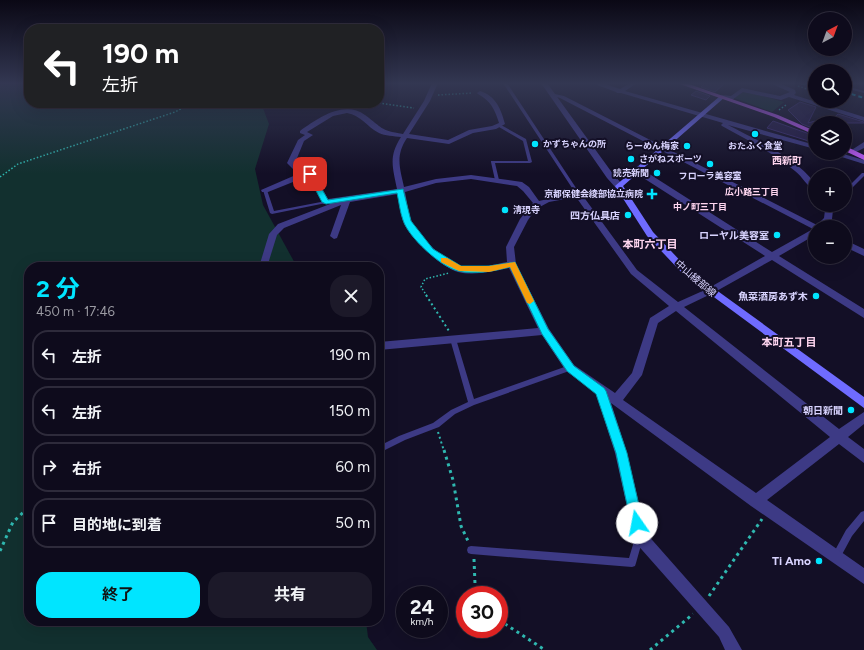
<!DOCTYPE html>
<html lang="ja">
<meta charset="utf-8">
<style>
:root{--surface:#0e0b1c;--page:#1c1929;--text:#f1f3f6;--muted:#9b9ba3;--line:#2e2b3b;--accent:#00e5ff}
body{margin:0;font-family:Figtree,"Noto Sans JP",sans-serif;background:var(--page);color:var(--text);height:100vh;display:flex;flex-direction:column;font-size:15px;white-space:nowrap}
*{box-sizing:border-box;margin:0}
p{font-size:13px;color:var(--muted)}
.icon{flex:none;width:22px;height:22px;fill:none;stroke:currentColor;stroke-width:2;stroke-linecap:round;stroke-linejoin:round}
.map{position:relative;flex:1;overflow:hidden}
.side{position:absolute;left:24px;top:262px;width:360px;height:364px;display:flex;flex-direction:column;background:var(--surface);border-radius:16px;box-shadow:0 4px 16px #0002,0 0 0 1px var(--line)}
.side>*{flex:none}
.guide{position:absolute;left:24px;top:24px;width:360px;height:84px;border-radius:16px;box-shadow:0 4px 16px #0002,0 0 0 1px var(--line);background:#202124;color:#fff;overflow:hidden}
.needle{width:26px;rotate:41deg}
.buttons{position:absolute;left:808px;top:12px;display:grid;gap:8px}
.buttons a{display:grid;place-items:center;width:44px;height:44px;border-radius:50%;background:var(--surface);box-shadow:0 4px 16px #0002,0 0 0 1px var(--line);font-size:20px}
.speed{position:absolute;left:396px;top:586px;display:flex;gap:8px;font-size:20px;font-weight:700;text-align:center}
.speed>*{display:grid;place-content:center;width:52px;height:52px;border-radius:50%;background:var(--surface);box-shadow:0 4px 16px #0002,0 0 0 1px var(--line);line-height:1}
.speed small{font-size:10px;font-weight:400}
.speed .limit{border:6px solid #d22;background:#fff;color:#111}
.pin{position:absolute;display:grid;place-items:center;width:34px;height:34px;color:#fff;margin:-17px;border-radius:8px;box-shadow:0 2px 6px #0006}
.me{position:absolute;width:44px;margin:-22px;rotate:348deg;stroke-linejoin:round;filter:drop-shadow(0 0 3px #0008)}
.turn{display:flex;align-items:center;gap:14px;height:84px;padding:0 12px;font-size:18px}
.turn .icon{width:52px;height:52px;stroke-width:2.5}
.turn b{display:block;font-size:28px;line-height:34px}
.round{display:grid;place-items:center;flex:none;width:42px;height:42px;border-radius:16px;background:var(--page)}
.head{display:flex;align-items:center;justify-content:space-between;height:68px;padding:0 12px}
h1{font-size:24px;font-weight:700;line-height:30px;color:var(--accent)}
.primary-button{display:flex;gap:8px;margin-top:auto;padding:8px 12px}
.primary-button a{flex:1;height:46px;border-radius:16px;background:var(--accent);color:#111;font-size:16px;font-weight:700;line-height:46px;text-align:center}
.primary-button a+a{background:var(--page);color:var(--text)}
ul{padding:0;list-style:none}
li{display:flex;align-items:center;gap:12px;height:50px;margin:0 8px 6px;padding:0 4px;border:2px solid var(--line);border-radius:16px}
li div{flex:1}
li b{display:block;font-size:15px}
li em{font-style:normal}
.map>svg:first-child{display:block}
.green{fill:#12302f}
.building{fill:#241b47;stroke:#3b2d73}
.lines{fill:none;stroke-linecap:round;stroke-linejoin:round}
.path-far2{stroke:#2fb8b0;stroke-width:1.5;stroke-dasharray:1.5 2;stroke-linecap:butt}
.path-far1{stroke:#2fb8b0;stroke-width:2;stroke-dasharray:2 3;stroke-linecap:butt}
.path{stroke:#2fb8b0;stroke-width:3;stroke-dasharray:3 4;stroke-linecap:butt}
.service{fill:#3d3a85;fill-rule:evenodd}
.minor{fill:#3d3a85;fill-rule:evenodd}
.tertiary{fill:#3d3a85;fill-rule:evenodd}
.secondary{fill:#6f6bff;fill-rule:evenodd}
.primary{fill:#c25bff;fill-rule:evenodd}
.rail{stroke:#00e5ff;stroke-width:2;stroke-dasharray:4 3;stroke-linecap:butt}
.route{fill:#00e5ff;stroke:#0095a6}
.slow{fill:#f59e0b}
.poi-dot{fill:#00e5ff;stroke:#130f26;stroke-width:1.5}
.labels{text-anchor:middle;stroke-width:4;stroke-linejoin:round;paint-order:stroke}
.far-poi-label{font-size:9px;font-weight:bold;fill:#d9d4ff;stroke:#130f26;text-anchor:start}
.far-neighbourhood-label{font-size:9px;font-weight:bold;fill:#ffd6f0;stroke:#130f26}
.far-quarter-label{font-size:10px;font-weight:bold;fill:#ffd6f0;stroke:#130f26}
.poi-label{font-size:10px;font-weight:bold;fill:#d9d4ff;stroke:#130f26;text-anchor:end}
.street-label{font-size:10px;fill:#d9d4ff;stroke:#130f26}
.neighbourhood-label{font-size:11px;font-weight:bold;fill:#ffd6f0;stroke:#130f26}
.near-poi-label{font-size:12px;font-weight:bold;fill:#d9d4ff;stroke:#130f26;text-anchor:end}
</style>
<div class="map">
<svg width="864" height="650" viewBox="0 0 864 650">
<rect width="100%" height="100%" fill="#130f26"/>
<path class="green" d="M0 83H29V103H261L269 124 255 169 263 205 297 267H29V621H366L368 637 377 650H0Z
M745 91 784 102 772 112 734 98Z"/>
<path class="building" d="M705 83H725L715 92 701 87Z
M696 91 710 96 706 100 691 95Z
M800 102 816 107 808 123 815 121V129L802 124 788 110Z
M838 114 864 122V123H828Z
M773 121 815 136V143L767 128Z"/>
<g class="lines">
<path class="path-far2" d="M798 86 810 90
M438 95 473 93
M379 103 414 108
M838 103 843 101
M779 110 786 105
M0 177 18 164 175 112 192 103
M427 296 421 287 425 279 449 273"/>
<path class="path-far1" d="M426 295 449 331
M438 432 444 451"/>
<path class="path" d="M444 450 453 480 461 526 468 541
M0 551 13 522 29 507
M474 559 475 584 479 595
M709 596 762 519
M499 620 545 650
M650 650 693 614"/>
<path class="service" d="M503 83H507L580 194V195H578L576 194Z
M845 86 864 91V93L845 88Z
M499 125H501L526 139 532 162 530 163H495L499 180 497 181 495 180 491 162V161H528L523 141 499 127Z
M862 173H864V176L847 193H845V190Z
M263 189H267V190L274 211 326 201 328 202 326 203 272 214 270 213 263 190Z
M451 337H455L456 339 474 399 570 365 572 366 573 368 572 370 474 405 455 414 439 427 405 440 379 453V446L399 436 433 423 451 410 468 402 450 339Z
M864 511V521L852 536 839 560 836 561 833 560 832 557 833 554 846 530 861 512Z
M639 534 642 535 643 538 636 563 635 566 632 567 471 554 468 553 467 550 468 547 471 546 629 558 635 538 636 535Z"/>
<path class="minor" d="M432 83H438L430 101 409 134 448 140 469 130 492 126 499 123C495 110 491 101 478 94L477 93 480 91C496 96 501 109 505 124L496 129 473 133 449 144 407 138C395 156 400 168 404 187L436 179 471 175 522 182 529 187 539 201 578 192 624 188V192H621L583 196 637 270 678 302 707 289 765 256 634 172V168H640L772 252 813 229 560 98 550 95V93L564 96 817 225 824 218 825 210 821 205H829L833 210 832 219 825 227H815V235L779 256 864 309V318L772 260 713 293 684 307 839 429 864 412V424L848 437 864 449V463L839 444 767 500 864 568V584L751 506 611 403 627 453 646 533 729 627 742 650H725L719 637 635 542 615 453 596 393 566 371 542 335 379 350V342L538 328 509 268C494 271 474 276 458 272 441 267 409 238 403 221 400 213 400 202 398 194L350 202 337 238 334 239 330 236 341 205 284 228 277 235 267 267H259L269 234 278 224 330 204H323L308 176 268 192H262L261 190 298 174 287 163 298 140 305 135 300 133V131C318 118 344 100 365 115 383 128 379 130 403 134L424 101ZM347 113C361 115 367 127 379 133 385 136 394 136 401 137 388 157 393 168 397 189L328 199 313 172H304L295 163 304 141 313 135 307 132 333 116ZM471 179 517 186 523 191 533 203 520 219 506 247 507 262C493 265 476 269 462 266 446 263 418 236 412 222 408 213 407 201 405 192L436 183ZM576 197 631 274 669 306 650 318 632 373 615 393 574 365 549 329 516 264 514 247 528 220 536 209 549 202ZM676 311 830 437 756 493 623 400 642 375 658 323Z
M592 83H602L620 89 630 83H637L625 91 815 145V149L728 125C758 141 794 156 815 183V190C808 188 802 176 795 171 774 153 747 140 722 126L721 125 723 123 621 93H617L616 92Z
M770 83H779L795 90 796 93 794 95 864 117V121L789 97 781 100 743 92 732 100 719 97 722 95 731 96 742 88 780 96 790 92Z
M864 142V148L854 153H850V151Z
M829 153H840L864 160V164Z
M845 240 864 249V256L845 247Z"/>
<path class="tertiary" d="M541 83H547L613 174 622 184V188H616L607 178Z"/>
<path class="secondary" d="M720 96 725 97 623 186 653 232 690 271 864 397V408L684 275 647 236 615 186Z"/>
<path class="primary" d="M677 83H686L778 115 815 131V135L774 117Z
M845 146 864 155V160L845 151Z"/>
<path class="rail" d="M801 83 815 88
M845 92 864 98"/>
</g>
<linearGradient id="sky" x2="0" y2="1"><stop stop-color="#0a0815"/><stop offset="0.48" stop-color="#333752"/><stop offset="1" stop-color="#333752" stop-opacity="0"/></linearGradient>
<rect width="864" height="174" fill="url(#sky)"/>
<path class="route" d="M308 173H313L328 200 403 189 411 221 433 249 461 266H489L515 262 548 329 574 366 604 388 606 391 627 453 643 523 641 527 637 529 632 527 631 523 616 453 596 394 567 371 542 334 510 267C494 271 475 275 458 271 441 267 408 237 403 220 400 212 399 202 397 193L326 204 322 202 307 174Z"/>
<path class="slow" d="M441 258H447L461 266H489L515 262 534 301 530 304 527 303 510 267 489 272 459 271 441 262Z"/>
<g class="poi-dot">
<circle cx="755" cy="134" r="4"/>
<circle cx="535" cy="144" r="4"/>
<circle cx="687" cy="146" r="4"/>
<circle cx="631" cy="159" r="4"/>
<circle cx="710" cy="164" r="4"/>
<circle cx="657" cy="173" r="4"/>
<path d="M650 188h4v4h4v4h-4v4h-4v-4h-4v-4h4z"/>
<circle cx="505" cy="210" r="4"/>
<circle cx="628" cy="215" r="4"/>
<circle cx="777" cy="235" r="4"/>
<circle cx="816" cy="296" r="4"/>
<circle cx="851" cy="410" r="4"/>
<circle cx="819" cy="561" r="4"/>
</g>
<g class="labels">
<g class="far-poi-label">
<text x="543" y="147">かずちゃんの所</text>
<text x="679" y="149" text-anchor="end">らーめん梅家</text>
<text x="755" y="149" text-anchor="middle">おたふく食堂</text>
<text x="639" y="162">さがねスポーツ</text>
<text x="649" y="176" text-anchor="end">読売新聞</text>
<text x="710" y="179" text-anchor="middle">フローラ美容室</text>
<text x="643" y="197" text-anchor="end">京都保健会綾部協立病院</text>
<text x="513" y="213">清現寺</text>
</g>
<g class="far-neighbourhood-label">
<text x="752" y="195">広小路三丁目</text>
<text x="700" y="210">中ノ町三丁目</text>
</g>
<g class="far-quarter-label">
<text x="787" y="164">西新町</text>
</g>
<g class="poi-label">
<text x="620" y="219">四方仏具店</text>
<text x="769" y="239">ローヤル美容室</text>
<text x="808" y="300">魚菜酒房あず木</text>
<text x="843" y="414">朝日新聞</text>
</g>
<g class="street-label">
<text transform="translate(696 278) rotate(41)" y="4">中山綾部線</text>
</g>
<g class="neighbourhood-label">
<text x="650" y="248">本町六丁目</text>
<text x="789" y="346">本町五丁目</text>
</g>
<g class="near-poi-label">
<text x="811" y="565">Ti Amo</text>
</g>
</g>
</svg>
<div class="buttons">
<a><svg class="needle" viewBox="-14 -14 28 28"><path d="M0-13l5 13h-10z" fill="#e53935"/><path d="M0 13l5-13h-10z" fill="#9b9ba3"/></svg></a>
<a><svg class="icon" aria-label="search" viewBox="0 0 24 24"><circle cx="10" cy="10" r="6"/><path d="M15 15l6 6"/></svg></a>
<a><svg class="icon" aria-label="layers" viewBox="0 0 24 24"><path d="M12 4l9 5-9 5-9-5zM3 14l9 5 9-5"/></svg></a>
<a>+</a>
<a>−</a>
</div>
<div class="speed"><div>24<small>km/h</small></div><div class="limit">30</div></div>
<div class="pin" style="left:310px;top:174px;background:#d93025"><svg class="icon" aria-label="arrive" viewBox="0 0 24 24"><path d="M6 21V4h12l-3 4 3 4H6"/></svg></div>
<svg class="me" style="left:637px;top:523px" viewBox="-20 -20 40 40"><circle r="19" fill="#fff"/><path d="M0-13L10 11 0 6-10 11z" fill="#00e5ff"/></svg>
<div class="guide">
<div class="turn"><svg class="icon" aria-label="left" viewBox="0 0 24 24"><path d="M17 20v-9H6M10 6l-5 5 5 5"/></svg><div><b>190 m</b>左折</div></div>
</div>
<section class="side">
<div class="head"><div><h1>2 分</h1><p>450 m · 17:46</p></div><a class="round"><svg class="icon" aria-label="close" viewBox="0 0 24 24"><path d="M6 6l12 12M18 6L6 18"/></svg></a></div>
<ul>
<li><svg class="icon" aria-label="left" viewBox="0 0 24 24"><path d="M17 20v-9H6M10 6l-5 5 5 5"/></svg><div><b>左折</b></div><em>190 m</em></li>
<li><svg class="icon" aria-label="left" viewBox="0 0 24 24"><path d="M17 20v-9H6M10 6l-5 5 5 5"/></svg><div><b>左折</b></div><em>150 m</em></li>
<li><svg class="icon" aria-label="right" viewBox="0 0 24 24"><path d="M7 20v-9h11M14 6l5 5-5 5"/></svg><div><b>右折</b></div><em>60 m</em></li>
<li><svg class="icon" aria-label="arrive" viewBox="0 0 24 24"><path d="M6 21V4h12l-3 4 3 4H6"/></svg><div><b>目的地に到着</b></div><em>50 m</em></li>
</ul>
<div class="primary-button"><a>終了</a><a>共有</a></div>
</section>
</div>
